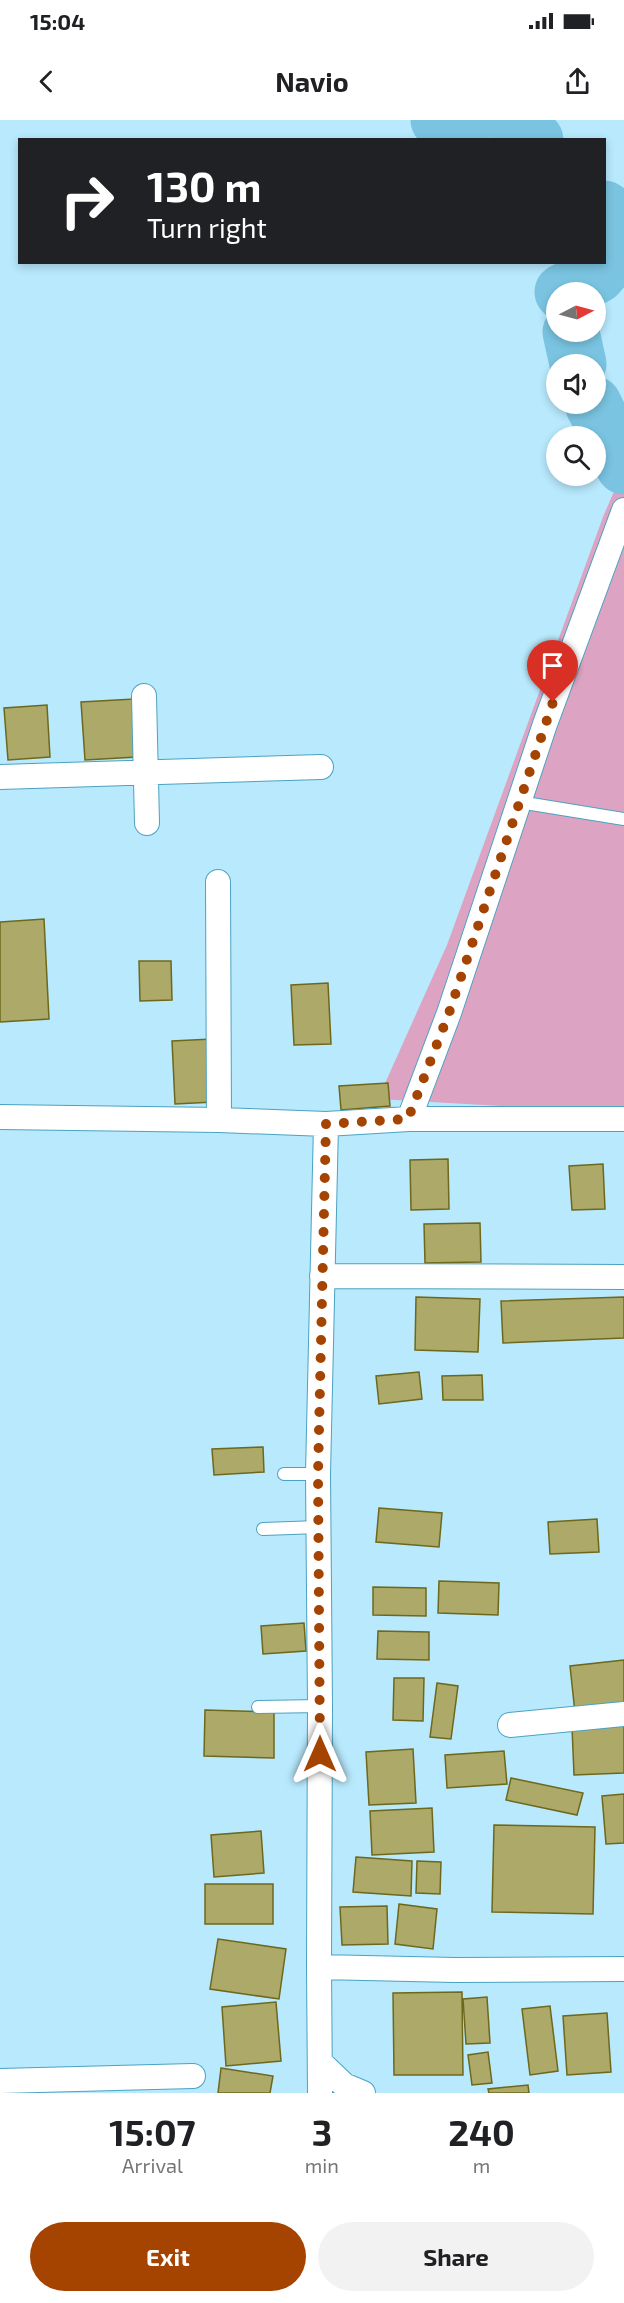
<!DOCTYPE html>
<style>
:root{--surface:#fff;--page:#f2f2f2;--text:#202124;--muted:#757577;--accent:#a54300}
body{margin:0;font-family:"Exo 2",sans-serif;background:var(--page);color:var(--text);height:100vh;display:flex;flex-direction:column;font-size:22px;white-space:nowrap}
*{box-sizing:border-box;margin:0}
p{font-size:20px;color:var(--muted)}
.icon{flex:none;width:33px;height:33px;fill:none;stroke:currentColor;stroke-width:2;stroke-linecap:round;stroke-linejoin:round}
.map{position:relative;height:1973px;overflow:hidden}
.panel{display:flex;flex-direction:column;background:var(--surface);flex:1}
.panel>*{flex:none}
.hud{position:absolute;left:18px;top:18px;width:588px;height:126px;border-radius:0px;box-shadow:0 3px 9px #0003;background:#202124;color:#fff;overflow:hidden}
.needle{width:39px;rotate:84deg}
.fabs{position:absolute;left:546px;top:162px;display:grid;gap:12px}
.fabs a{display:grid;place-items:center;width:60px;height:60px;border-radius:50%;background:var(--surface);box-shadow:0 3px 9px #0003;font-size:30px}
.pin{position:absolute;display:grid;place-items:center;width:51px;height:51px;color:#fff;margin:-62px -26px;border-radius:50% 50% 50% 0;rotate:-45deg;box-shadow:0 0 6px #0007}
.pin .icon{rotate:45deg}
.me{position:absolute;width:66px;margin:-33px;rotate:0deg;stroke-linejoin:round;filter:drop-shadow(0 0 4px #0008)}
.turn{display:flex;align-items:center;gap:21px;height:126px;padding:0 30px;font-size:27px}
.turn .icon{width:78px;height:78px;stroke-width:2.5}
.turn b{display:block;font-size:42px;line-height:51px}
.eta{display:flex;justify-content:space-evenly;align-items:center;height:102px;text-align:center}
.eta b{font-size:36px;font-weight:700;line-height:42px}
.cta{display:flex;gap:12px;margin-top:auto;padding:12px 30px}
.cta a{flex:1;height:69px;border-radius:36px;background:var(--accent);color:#fff;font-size:24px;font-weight:700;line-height:69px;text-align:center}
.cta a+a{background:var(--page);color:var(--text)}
.status{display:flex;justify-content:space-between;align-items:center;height:42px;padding:0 30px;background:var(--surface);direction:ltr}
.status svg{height:16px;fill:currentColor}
header{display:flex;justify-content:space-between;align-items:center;height:78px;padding:0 30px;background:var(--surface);font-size:27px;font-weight:700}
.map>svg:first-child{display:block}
.grass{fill:#dda3c2}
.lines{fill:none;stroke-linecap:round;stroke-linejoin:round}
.river{stroke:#7ac4e1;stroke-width:57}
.building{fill:#aca969;stroke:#6d681c;stroke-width:1.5}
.lane-casing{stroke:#4ba2c2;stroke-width:14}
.street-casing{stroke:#4ba2c2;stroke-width:26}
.lane{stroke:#fff;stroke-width:12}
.street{stroke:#fff;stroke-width:24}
.route{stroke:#a54300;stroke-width:10;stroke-dasharray:0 18}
</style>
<div class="status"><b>15:04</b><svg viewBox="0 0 49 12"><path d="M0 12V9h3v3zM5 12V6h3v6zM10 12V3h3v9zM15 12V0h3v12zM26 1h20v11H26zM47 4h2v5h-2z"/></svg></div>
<header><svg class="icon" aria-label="back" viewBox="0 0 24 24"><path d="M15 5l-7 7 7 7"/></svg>Navio<svg class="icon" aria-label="share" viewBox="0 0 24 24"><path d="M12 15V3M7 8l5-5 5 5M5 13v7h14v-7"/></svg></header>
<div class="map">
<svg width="624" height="1973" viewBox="0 0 624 1973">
<rect width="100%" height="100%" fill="#b8e9fd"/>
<path class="grass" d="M624 348V993L378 979 447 825 603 397Z"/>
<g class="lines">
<path class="river" d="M439 0H467
M512 0 535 20
M563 172 597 155 614 135 613 95 604 89
M571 212 578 244
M593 284 624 346"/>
</g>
<path class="building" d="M134 579 137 637 85 640 81 582Z
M47 585 50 637 8 640 4 588Z
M44 799 49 899 0 902V802Z
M139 841H171L172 880 140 881Z
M328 863 331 924 294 925 291 865Z
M212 919 214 982 175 984 172 921Z
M388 963 390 986 341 990 339 966Z
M448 1039 449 1089 411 1090 410 1040Z
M603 1044 605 1089 572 1090 569 1046Z
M480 1103 481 1142 425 1143 424 1104Z
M416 1177 480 1179 478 1232 415 1230Z
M624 1177V1218L503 1223 501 1181Z
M419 1252 422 1279 379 1284 376 1256Z
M482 1255 483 1280H443L442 1256Z
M263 1327 264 1352 214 1355 212 1329Z
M379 1388 442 1393 439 1427 376 1422Z
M597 1399 599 1432 550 1434 548 1402Z
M439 1461 499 1463 498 1495 438 1493Z
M373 1467 426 1468V1496L373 1495Z
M304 1503 306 1531 263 1534 261 1506Z
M378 1511 429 1512V1540L377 1539Z
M624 1540V1588L575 1593 570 1546Z
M394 1558H424L423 1601 393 1600Z
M437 1563 458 1566 451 1619 430 1617Z
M205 1590 274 1592V1638L204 1636Z
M624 1605V1653L574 1655 572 1607Z
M413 1629 416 1683 369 1685 366 1632Z
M504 1631 507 1664 447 1668 445 1635Z
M511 1658 583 1673 577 1695 506 1680Z
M624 1674V1723L606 1724 602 1676Z
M432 1688 434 1732 372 1735 370 1691Z
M494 1705 595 1707 593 1794 492 1792Z
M261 1711 264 1753 214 1757 211 1715Z
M356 1737 412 1741 411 1776 353 1772Z
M417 1741 441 1742 440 1774 416 1773Z
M205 1764H273V1804H205Z
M399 1784 437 1789 433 1829 395 1824Z
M387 1786 388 1824 342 1825 340 1787Z
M218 1819 286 1829 279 1879 210 1869Z
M462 1872 463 1955H394L393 1873Z
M487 1877 490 1923 466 1924 463 1879Z
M276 1882 281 1941 226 1946 222 1887Z
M550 1886 558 1951 530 1955 522 1889Z
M607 1893 611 1952 567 1955 563 1896Z
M488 1932 492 1963 472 1965 468 1935Z
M221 1948 273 1956 270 1973H218Z
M528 1965 529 1973H489L488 1969Z"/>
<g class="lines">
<g class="lane-casing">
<path id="lane" d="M519 682 624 699
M284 1354H318
M263 1409 319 1407
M258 1587 320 1586"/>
</g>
<g class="street-casing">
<path id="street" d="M144 576 147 703
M0 657 321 647
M218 762 219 1000
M0 997 219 1000 326 1004 409 999H624
M409 999 449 893 545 604 624 390
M326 1004 318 1354 320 1586 319 1847 455 1850 624 1849
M322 1156 624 1157
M510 1605 624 1594
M319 1847 320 1973
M320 1942 344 1965 363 1973
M0 1961 193 1956"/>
</g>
<use href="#lane" class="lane"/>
<use href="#street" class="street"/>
</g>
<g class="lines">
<path class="route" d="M320 1634 318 1354 326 1004 408 999 449 893 553 582"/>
</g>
</svg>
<div class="fabs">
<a><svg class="needle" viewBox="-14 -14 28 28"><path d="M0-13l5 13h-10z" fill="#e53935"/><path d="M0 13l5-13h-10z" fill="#757577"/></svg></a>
<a><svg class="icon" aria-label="sound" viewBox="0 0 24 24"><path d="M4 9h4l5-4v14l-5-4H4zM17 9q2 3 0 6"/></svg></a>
<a><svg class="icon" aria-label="search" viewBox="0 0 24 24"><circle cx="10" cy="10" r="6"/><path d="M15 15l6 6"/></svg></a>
</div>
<div class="pin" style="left:553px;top:582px;background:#d93025"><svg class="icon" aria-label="arrive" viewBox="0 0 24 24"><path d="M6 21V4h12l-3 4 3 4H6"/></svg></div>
<svg class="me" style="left:320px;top:1634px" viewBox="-20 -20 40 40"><path d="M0-17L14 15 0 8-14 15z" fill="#a54300" stroke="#fff" stroke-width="4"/></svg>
<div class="hud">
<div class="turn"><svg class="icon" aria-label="right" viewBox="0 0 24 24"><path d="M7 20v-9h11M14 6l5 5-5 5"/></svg><div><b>130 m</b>Turn right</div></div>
</div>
</div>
<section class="panel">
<div class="eta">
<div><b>15:07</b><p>Arrival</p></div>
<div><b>3</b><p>min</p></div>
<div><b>240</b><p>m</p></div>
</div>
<div class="cta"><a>Exit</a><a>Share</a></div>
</section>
